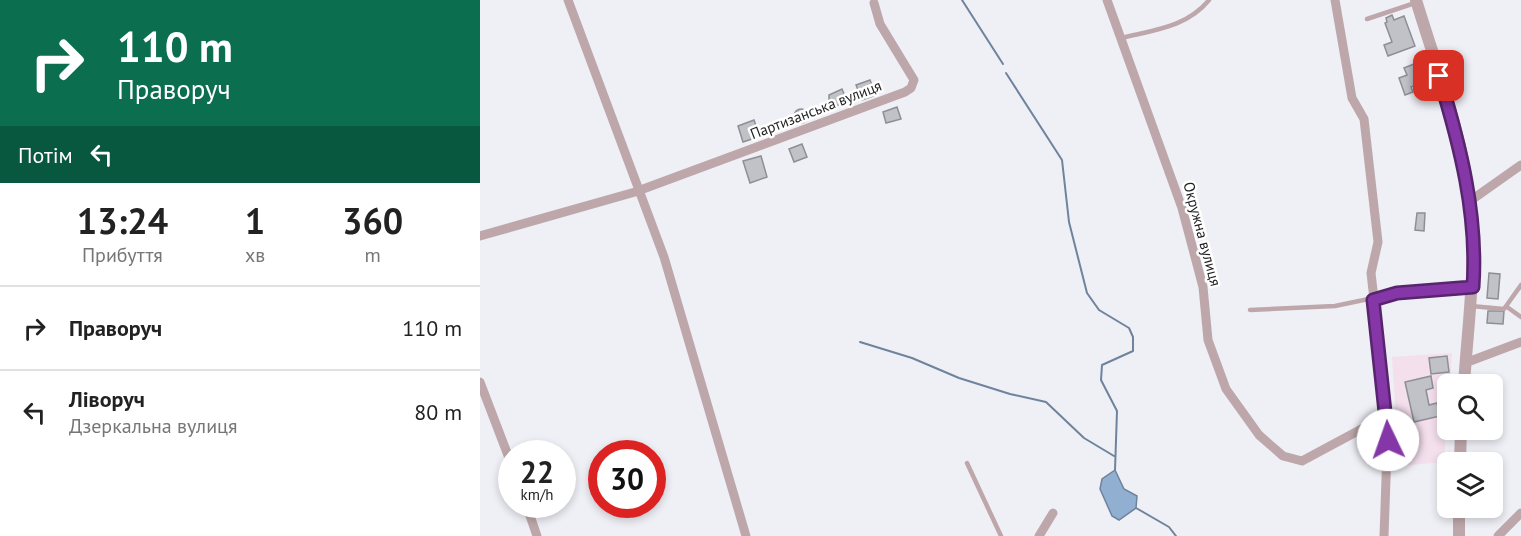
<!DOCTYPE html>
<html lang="uk">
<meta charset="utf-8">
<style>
:root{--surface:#fff;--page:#f6f6f6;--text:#222;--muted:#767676;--line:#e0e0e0}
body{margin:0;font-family:"PT Sans",sans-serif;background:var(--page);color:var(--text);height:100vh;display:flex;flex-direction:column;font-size:22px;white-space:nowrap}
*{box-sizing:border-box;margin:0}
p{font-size:20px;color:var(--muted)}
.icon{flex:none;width:33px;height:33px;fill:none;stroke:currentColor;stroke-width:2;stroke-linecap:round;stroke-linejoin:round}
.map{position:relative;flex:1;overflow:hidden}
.details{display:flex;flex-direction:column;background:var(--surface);width:480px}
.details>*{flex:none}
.banner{background:#0b6e4f;color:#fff;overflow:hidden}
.fabs{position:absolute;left:957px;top:374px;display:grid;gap:12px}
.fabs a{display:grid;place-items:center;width:66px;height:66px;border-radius:9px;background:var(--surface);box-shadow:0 3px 9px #0003;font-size:30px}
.speed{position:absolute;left:18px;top:440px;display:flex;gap:12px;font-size:30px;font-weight:700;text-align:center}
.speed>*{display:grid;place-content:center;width:78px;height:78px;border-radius:50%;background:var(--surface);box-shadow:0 3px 9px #0003;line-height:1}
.speed small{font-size:15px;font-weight:400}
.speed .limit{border:9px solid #d22;background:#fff;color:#111}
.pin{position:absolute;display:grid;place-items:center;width:51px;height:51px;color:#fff;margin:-26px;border-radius:12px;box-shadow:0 3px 9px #0006}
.me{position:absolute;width:66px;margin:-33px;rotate:357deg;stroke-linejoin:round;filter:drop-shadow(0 0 4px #0008)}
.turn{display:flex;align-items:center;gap:21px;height:126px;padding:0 18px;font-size:27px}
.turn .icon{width:78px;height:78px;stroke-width:2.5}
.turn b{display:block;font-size:42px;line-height:51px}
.then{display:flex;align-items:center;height:57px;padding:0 18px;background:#0003;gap:12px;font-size:22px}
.eta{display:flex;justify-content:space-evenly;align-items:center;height:102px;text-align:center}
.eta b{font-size:36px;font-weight:800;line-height:42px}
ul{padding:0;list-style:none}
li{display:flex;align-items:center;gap:18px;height:84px;padding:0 18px;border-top:2px solid var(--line)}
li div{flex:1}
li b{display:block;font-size:22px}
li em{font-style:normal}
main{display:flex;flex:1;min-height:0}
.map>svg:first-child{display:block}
.industrial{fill:#f4dfed}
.water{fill:#90afd1;stroke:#6e849c;stroke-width:1.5}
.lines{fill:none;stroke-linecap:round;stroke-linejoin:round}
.stream{stroke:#6e849c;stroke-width:2}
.building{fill:#c1c1c8;stroke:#8e8e95;stroke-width:1.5}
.service{stroke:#bea7aa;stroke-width:4.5}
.minor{stroke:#bea7aa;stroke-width:9}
.tertiary{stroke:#bea7aa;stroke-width:12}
.route-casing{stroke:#57246d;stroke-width:15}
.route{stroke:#8637a7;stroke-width:10}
.labels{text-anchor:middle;stroke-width:5;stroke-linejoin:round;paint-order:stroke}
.street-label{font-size:15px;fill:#1f1f21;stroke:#fff}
</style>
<main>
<section class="details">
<div class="banner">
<div class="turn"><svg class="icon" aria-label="right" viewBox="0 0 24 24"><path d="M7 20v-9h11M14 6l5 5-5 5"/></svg><div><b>110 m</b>Праворуч</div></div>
<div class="then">Потім<svg class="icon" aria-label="left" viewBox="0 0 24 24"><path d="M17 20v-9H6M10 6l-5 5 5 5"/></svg></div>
</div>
<div class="eta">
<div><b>13:24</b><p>Прибуття</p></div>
<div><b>1</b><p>хв</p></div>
<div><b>360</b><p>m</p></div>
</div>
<ul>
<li><svg class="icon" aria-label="right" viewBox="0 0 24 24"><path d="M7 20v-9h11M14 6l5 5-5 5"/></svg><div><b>Праворуч</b></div><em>110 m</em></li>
<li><svg class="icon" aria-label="left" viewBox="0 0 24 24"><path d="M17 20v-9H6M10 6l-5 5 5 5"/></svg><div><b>Ліворуч</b><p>Дзеркальна вулиця</p></div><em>80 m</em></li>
</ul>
</section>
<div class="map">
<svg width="1041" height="536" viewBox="0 0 1041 536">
<rect width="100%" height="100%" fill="#efeff6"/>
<path class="industrial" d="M972 353 970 384H968L964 462 919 466 912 357Z"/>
<path class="water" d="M635 470 644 489 657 496 656 508 639 520 632 516 620 489 622 479Z"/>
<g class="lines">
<path class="stream" d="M482 0 523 64
M526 73 582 160 589 222 607 293 619 310 649 328 653 337V351L622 365 621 380 637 411 635 470
M380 342 432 358 479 378 530 394 566 402 604 438 634 456
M656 508 689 527 696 536"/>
</g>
<path class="building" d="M912 15 914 20 924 16 935 46 908 56 904 45 912 42 905 23 907 22 906 18Z
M939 62 946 81 931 87 933 92 925 95 919 78 927 75 924 68Z
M390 80 396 95 382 100 376 85Z
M362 89 367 101 354 107 352 103 349 104V95Z
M417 107 421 119 406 123 403 112Z
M314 116a7 7 0 1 1 14 0a7 7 0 1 1-14 0Z
M274 120 278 131 270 134 272 139 263 142 258 126Z
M322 144 327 157 314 162 309 149Z
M281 156 287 177 270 183 263 161Z
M937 213H945L944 231 935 230Z
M1009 273 1020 274 1018 299 1007 298Z
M1008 311H1024L1023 324 1007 323Z
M967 356 969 372 951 374 949 358Z
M951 376 953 388 946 390 949 405 957 403 960 416 934 422 925 382Z"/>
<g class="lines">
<path class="service" d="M887 19 935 3
M642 38C674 30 707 27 729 0
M991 306 1024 309 1041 285
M1027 307 1041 317
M770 310 855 306 917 293 990 287
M487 463 521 536"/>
<path class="minor" d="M88 0 184 257 266 536
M627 0 702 208 723 287 728 340 746 389 779 435 803 456 822 461 889 425 908 422
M855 0 872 98 884 119 898 242 891 273 908 422 904 536
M990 201 1041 165
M0 236 155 192 425 92 431 88 434 80 400 24 394 3
M985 363 1041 342
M0 382 32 466
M46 504 57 536
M559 536 573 513
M1018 536 1041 513"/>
<path class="tertiary" d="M936 0C956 66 982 133 990 202 997 263 988 323 984 384
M980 462 981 429
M979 536V507"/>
</g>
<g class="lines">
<g class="route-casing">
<path id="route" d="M908 440 893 300 917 293 993 287C998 214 980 145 959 76"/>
</g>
<use href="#route" class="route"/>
</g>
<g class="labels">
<g class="street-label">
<text transform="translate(336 110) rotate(-21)" y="5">Партизанська вулиця</text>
<text transform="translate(722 234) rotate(75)" y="5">Окружна вулиця</text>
</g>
</g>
</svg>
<div class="fabs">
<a><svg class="icon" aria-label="search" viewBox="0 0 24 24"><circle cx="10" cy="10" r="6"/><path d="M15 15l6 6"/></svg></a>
<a><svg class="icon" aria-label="layers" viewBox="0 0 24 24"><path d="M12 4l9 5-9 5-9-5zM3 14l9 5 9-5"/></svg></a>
</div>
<div class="speed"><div>22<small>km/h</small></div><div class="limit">30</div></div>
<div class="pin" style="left:959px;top:76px;background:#d93025"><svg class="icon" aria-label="arrive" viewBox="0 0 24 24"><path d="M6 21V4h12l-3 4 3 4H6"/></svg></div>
<svg class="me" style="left:908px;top:440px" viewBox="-20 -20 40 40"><circle r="19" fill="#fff"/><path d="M0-13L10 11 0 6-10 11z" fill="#8637a7"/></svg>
</div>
</main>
